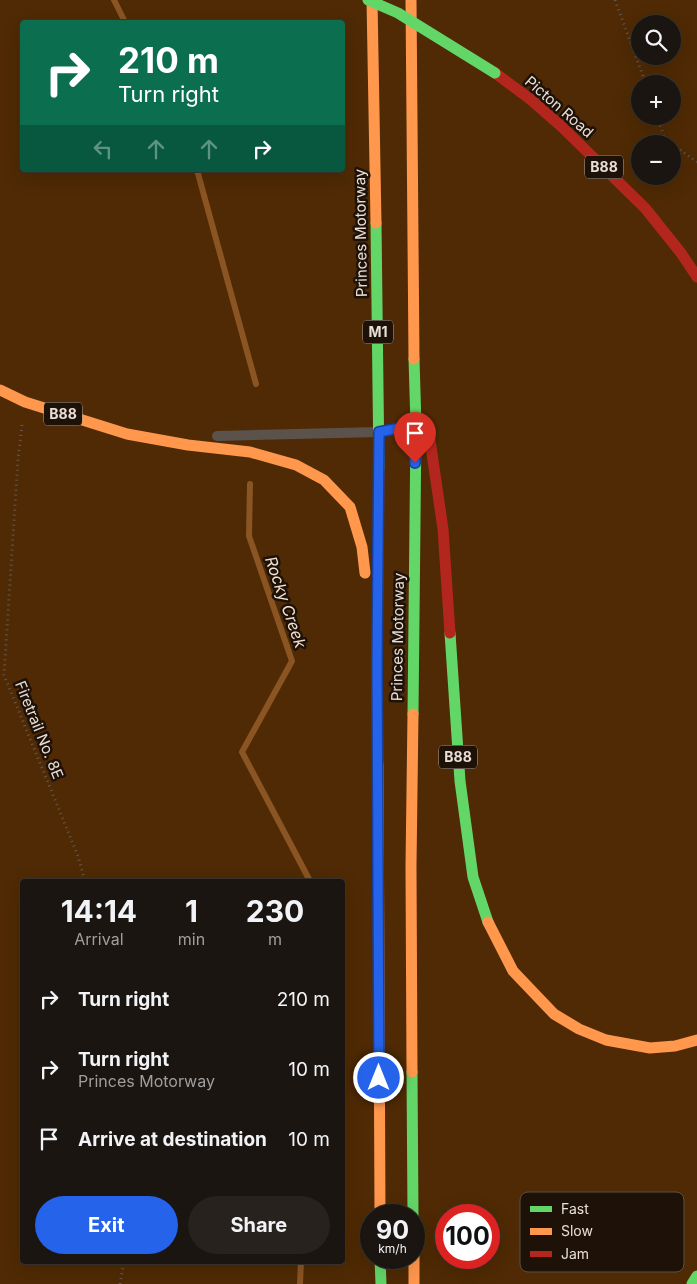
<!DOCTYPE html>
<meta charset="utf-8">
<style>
:root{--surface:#1a1510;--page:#27221e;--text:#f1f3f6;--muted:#9f9f9f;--line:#383430;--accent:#2563eb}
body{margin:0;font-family:Inter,sans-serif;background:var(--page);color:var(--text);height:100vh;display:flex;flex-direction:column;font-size:19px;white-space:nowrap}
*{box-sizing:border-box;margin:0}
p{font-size:16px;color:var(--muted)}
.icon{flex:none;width:28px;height:28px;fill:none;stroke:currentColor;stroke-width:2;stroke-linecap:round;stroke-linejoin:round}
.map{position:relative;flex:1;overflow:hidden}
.panel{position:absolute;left:20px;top:879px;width:325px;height:385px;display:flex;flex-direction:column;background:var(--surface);border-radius:5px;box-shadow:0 5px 20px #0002,0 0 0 1px var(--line)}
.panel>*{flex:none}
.guide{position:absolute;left:20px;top:20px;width:325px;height:152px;border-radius:5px;box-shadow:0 5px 20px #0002,0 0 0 1px var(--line);background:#0b6e4f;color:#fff;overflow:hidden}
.tools{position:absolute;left:631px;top:15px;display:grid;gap:10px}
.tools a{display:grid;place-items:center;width:50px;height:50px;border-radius:50%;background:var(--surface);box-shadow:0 5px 20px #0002,0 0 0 1px var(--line);font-size:25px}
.speed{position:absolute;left:360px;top:1204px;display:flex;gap:10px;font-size:25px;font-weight:700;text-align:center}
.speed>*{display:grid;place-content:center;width:65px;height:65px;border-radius:50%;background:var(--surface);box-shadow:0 5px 20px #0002,0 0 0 1px var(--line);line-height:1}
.speed small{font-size:12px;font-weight:400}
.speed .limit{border:8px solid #d22;background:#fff;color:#111}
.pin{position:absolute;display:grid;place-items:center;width:42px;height:42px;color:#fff;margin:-51px -21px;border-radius:50% 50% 50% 0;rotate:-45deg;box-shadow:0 0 5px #0007}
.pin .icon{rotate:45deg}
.me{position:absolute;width:55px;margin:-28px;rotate:0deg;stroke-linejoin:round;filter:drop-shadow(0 0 4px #0008)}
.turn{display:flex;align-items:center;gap:18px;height:105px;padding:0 15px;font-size:22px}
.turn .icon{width:65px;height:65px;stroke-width:2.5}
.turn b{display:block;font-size:35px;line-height:42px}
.lanes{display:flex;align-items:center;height:48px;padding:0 15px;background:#0003;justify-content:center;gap:25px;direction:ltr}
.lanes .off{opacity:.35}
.eta{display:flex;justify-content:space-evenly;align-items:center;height:85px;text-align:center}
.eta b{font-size:30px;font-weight:700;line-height:35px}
.primary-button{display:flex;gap:10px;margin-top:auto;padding:10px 15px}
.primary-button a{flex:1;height:58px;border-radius:30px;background:var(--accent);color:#fff;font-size:20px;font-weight:700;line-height:58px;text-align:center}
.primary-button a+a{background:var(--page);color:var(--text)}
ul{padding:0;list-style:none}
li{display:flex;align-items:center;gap:15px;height:70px;padding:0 15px}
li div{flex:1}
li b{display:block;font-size:19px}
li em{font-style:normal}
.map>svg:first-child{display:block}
.green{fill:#4f2a04;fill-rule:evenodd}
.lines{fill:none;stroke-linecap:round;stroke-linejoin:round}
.stream{stroke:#8a5423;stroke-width:6}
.path{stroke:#615a55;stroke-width:3;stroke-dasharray:1 4;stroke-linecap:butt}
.lane{stroke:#5a524b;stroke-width:10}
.fast{stroke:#63d668;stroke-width:11}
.slow{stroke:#ff974d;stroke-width:11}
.jam{stroke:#b3261e;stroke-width:11}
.fast-bridge{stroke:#63d668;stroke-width:11}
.route-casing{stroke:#184099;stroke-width:12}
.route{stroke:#2563eb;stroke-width:9}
.labels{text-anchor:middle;stroke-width:5;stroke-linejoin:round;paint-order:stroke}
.shield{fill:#1e1208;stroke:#aba29a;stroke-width:1}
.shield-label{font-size:14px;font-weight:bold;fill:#e8dfd9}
.street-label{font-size:15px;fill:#e8dfd9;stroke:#1e1208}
.water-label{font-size:16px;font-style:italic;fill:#f2e1d3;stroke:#1e1208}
.key{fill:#1e1208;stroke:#5b5047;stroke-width:1}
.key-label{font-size:14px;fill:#e8dfd9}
</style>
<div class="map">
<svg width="697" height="1284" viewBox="0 0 697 1284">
<rect width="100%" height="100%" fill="#221c16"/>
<path class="green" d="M0 0H697V1284H0ZM22 22H342V170H22ZM640 24H672V56H640ZM640 84H672V116H640ZM640 144H672V176H640ZM22 881H342V1261H22ZM371 1215H414V1258H371ZM446 1215H489V1258H446Z"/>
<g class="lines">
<path class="stream" d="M114 0 125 22
M197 170 256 384
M250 484 249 536 292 661 242 752 310 881
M300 1284 301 1261"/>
<path class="path" d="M615 0 646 84
M657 116 665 139 672 144
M672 144 697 162
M22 425 18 459 4 675 78 856 85 881
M120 1284 124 1261"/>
<path class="lane" d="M217 436 379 432 415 425"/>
<path class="fast" d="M376 223 379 469
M450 633 460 781 473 877 488 922
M413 714 416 425 414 359
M412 1072 413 1215
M380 1258 381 1284
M692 1284 697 1276"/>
<path class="slow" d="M372 0 376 223
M411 0 414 359
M0 390 25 402 127 434 188 445 250 452 296 465 324 480 350 507 362 547 365 573
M378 764 380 1215
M488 922 513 971 554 1014 579 1029 606 1040 650 1048 675 1046 697 1040
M412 1072 411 866 413 714
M414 1251V1284"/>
<path class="jam" d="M495 73 530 99 561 126 645 208 681 253 697 277
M429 433 443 529 450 633
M378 764 377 665 379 469"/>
<path class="fast-bridge" d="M368 0 398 13 495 73"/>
</g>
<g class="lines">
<g class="route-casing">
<path id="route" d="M379 1078 377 665 379 432 416 425 415 463"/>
</g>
<use href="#route" class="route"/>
</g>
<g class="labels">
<g class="shield">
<rect x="585" y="155.5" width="38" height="23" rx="4"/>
<rect x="363" y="320.5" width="30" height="23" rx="4"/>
<rect x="44" y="402.5" width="38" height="23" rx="4"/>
<rect x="439" y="745.5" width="38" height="23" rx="4"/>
</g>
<g class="shield-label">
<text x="604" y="172">B88</text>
<text x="378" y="337">M1</text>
<text x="63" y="419">B88</text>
<text x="458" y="762">B88</text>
</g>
<g class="street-label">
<text transform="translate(559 107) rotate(41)" y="5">Picton Road</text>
<text transform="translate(361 233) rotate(-91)" y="5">Princes Motorway</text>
<text transform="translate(398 637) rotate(-89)" y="5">Princes Motorway</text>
<text transform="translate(39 730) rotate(68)" y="5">Firetrail No. 8E</text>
</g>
<g class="water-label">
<text transform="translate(286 602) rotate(71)" y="6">Rocky Creek</text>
</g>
</g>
<rect x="520" y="1192" width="164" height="80" rx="8" class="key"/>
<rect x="530" y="1206" width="22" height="6" fill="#63d668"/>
<rect x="530" y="1228" width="22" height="7" fill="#ff974d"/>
<rect x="530" y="1251" width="22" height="6" fill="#b3261e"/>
<g class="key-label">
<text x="561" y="1214">Fast</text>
<text x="561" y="1236">Slow</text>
<text x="561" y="1259">Jam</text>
</g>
</svg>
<div class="tools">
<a><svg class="icon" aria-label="search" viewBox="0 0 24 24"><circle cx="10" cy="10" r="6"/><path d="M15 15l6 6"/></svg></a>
<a>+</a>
<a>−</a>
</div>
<div class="speed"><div>90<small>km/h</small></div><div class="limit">100</div></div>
<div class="pin" style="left:415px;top:463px;background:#d93025"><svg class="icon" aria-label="arrive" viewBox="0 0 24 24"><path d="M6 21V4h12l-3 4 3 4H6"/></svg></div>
<svg class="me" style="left:379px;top:1078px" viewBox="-20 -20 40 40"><circle r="17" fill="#2563eb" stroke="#fff" stroke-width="3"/><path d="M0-11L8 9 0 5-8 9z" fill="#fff"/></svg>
<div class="guide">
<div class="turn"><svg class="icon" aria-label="right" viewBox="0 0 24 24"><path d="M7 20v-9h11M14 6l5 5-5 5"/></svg><div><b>210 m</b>Turn right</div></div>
<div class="lanes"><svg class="icon off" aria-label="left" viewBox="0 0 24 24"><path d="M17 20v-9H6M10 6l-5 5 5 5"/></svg><svg class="icon off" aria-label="ahead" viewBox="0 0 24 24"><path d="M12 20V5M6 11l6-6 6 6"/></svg><svg class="icon off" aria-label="ahead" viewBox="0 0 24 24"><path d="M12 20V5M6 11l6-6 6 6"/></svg><svg class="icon" aria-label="right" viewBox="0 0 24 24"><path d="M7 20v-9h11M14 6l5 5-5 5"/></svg></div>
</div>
<section class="panel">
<div class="eta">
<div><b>14:14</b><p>Arrival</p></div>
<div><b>1</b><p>min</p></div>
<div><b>230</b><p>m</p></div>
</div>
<ul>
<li><svg class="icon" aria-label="right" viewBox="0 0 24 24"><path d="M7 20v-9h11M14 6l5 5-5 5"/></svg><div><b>Turn right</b></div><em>210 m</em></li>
<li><svg class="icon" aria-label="right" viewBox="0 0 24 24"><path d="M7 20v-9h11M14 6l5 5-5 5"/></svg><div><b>Turn right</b><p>Princes Motorway</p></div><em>10 m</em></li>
<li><svg class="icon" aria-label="arrive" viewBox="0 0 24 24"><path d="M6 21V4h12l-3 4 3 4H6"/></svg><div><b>Arrive at destination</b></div><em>10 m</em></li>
</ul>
<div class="primary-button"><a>Exit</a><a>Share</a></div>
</section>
</div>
